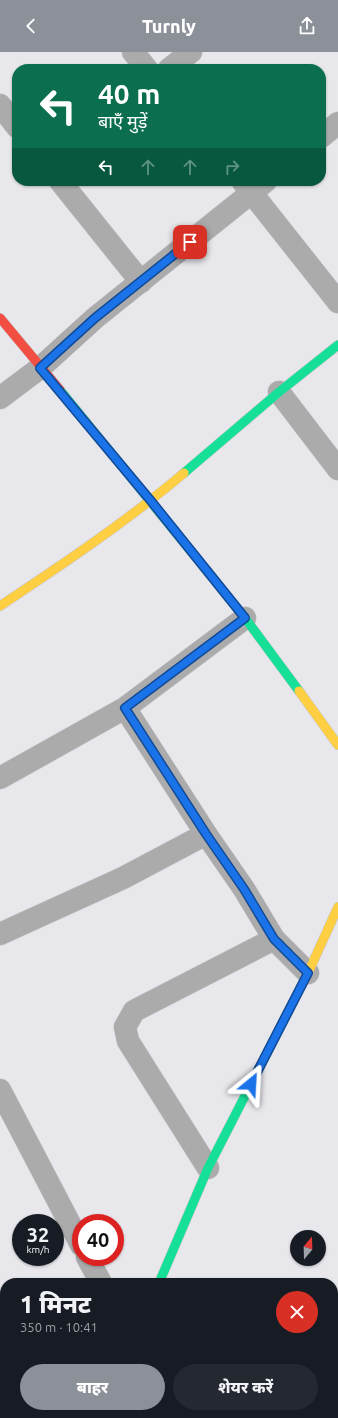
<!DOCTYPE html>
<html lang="hi">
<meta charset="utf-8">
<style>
:root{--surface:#171b24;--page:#242831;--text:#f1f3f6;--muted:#9ea1a6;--accent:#8c9099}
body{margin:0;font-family:Ubuntu,"Noto Sans Devanagari",sans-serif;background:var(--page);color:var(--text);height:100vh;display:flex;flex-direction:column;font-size:15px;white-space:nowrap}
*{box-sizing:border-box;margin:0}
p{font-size:13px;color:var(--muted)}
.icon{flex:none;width:22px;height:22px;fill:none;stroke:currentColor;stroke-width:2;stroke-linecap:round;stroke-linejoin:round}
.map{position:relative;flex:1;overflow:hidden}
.side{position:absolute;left:0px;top:1226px;width:338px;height:140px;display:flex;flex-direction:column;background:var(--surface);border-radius:16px 16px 0 0;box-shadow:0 1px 3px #0004}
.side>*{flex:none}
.banner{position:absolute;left:12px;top:12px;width:314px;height:122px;border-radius:16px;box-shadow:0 1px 3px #0004;background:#0b6e4f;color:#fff;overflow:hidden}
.needle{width:26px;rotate:19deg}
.controls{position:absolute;left:290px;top:1178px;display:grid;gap:8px}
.controls a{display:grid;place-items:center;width:36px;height:36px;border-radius:50%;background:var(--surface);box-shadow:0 1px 3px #0004;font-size:20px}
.speed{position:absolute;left:12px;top:1162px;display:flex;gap:8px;font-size:20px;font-weight:700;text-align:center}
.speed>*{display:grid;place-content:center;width:52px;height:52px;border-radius:50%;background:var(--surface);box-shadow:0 1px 3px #0004;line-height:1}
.speed small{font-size:10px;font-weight:400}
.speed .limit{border:6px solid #d22;background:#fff;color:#111}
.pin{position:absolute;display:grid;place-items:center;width:34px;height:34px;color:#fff;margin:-17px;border-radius:8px;box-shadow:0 2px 6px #0006}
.me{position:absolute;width:44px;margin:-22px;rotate:27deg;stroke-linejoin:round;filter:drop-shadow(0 0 3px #0008)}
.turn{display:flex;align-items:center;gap:14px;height:84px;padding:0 20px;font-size:18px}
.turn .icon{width:52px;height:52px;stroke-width:2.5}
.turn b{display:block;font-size:28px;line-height:34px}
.lanes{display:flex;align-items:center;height:38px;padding:0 20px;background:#0003;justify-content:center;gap:20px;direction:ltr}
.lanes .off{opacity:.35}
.round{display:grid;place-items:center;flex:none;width:42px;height:42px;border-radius:21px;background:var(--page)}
.summary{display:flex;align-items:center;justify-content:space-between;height:68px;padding:0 20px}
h1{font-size:24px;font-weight:800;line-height:30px}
.button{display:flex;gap:8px;margin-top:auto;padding:8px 20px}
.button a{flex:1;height:46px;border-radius:24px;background:var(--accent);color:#fff;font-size:16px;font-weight:800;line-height:46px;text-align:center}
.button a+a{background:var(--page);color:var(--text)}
header{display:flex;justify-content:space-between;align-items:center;height:52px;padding:0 20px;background:var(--accent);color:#fff;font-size:18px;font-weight:800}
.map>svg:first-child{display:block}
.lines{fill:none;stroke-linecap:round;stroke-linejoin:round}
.street-casing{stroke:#c5c5c8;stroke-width:23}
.fast-casing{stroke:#c5c5c8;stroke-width:10}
.slow-casing{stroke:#c5c5c8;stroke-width:10}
.jam-casing{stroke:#c5c5c8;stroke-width:10}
.street{stroke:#acabab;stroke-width:22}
.fast{stroke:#16e098;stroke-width:9}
.slow{stroke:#ffcf43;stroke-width:9}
.jam{stroke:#f24e42;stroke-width:9}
.route-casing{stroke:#114b97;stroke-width:10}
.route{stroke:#1a73e8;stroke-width:7}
</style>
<header><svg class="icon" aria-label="back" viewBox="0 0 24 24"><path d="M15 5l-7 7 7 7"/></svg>Turnly<svg class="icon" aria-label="share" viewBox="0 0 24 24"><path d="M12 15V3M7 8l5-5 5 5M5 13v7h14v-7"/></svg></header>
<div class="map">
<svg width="338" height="1366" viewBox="0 0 338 1366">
<rect width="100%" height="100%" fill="#e7e7ec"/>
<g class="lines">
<g class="street-casing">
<path id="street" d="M133 0 147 17
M169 17 191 0
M0 53 17 75
M321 85 338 71
M60 129 141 230
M243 130 338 250
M279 340 338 417
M0 346 40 316 95 266 266 129
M125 656 206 782 244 837 274 887 308 921
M0 726 125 656 245 566
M0 882 123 826 206 782
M0 1038 81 1193
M208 1116 128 989 125 975 134 959 274 887
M87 1205 101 1231
M0 1327 5 1337
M17 1361 19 1366
M95 1366 97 1361"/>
</g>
<g class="fast-casing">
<path id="fast" d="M60 338 245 566 299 639
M184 421 279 340 338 293
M159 1231 208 1116 288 960
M333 1260 338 1249"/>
</g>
<g class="slow-casing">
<path id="slow" d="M0 554C63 512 126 470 184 421
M299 639 338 693
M288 960 308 921 338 855"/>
</g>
<g class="jam-casing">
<path id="jam" d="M0 266 60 338
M280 1366 282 1361"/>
</g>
<use href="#street" class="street"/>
<use href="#fast" class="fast"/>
<use href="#slow" class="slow"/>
<use href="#jam" class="jam"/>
</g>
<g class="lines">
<g class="route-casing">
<path id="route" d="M190 190 95 266 40 316 151 449 245 566 125 656 206 782 244 837 274 887 308 921 251 1032"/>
</g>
<use href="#route" class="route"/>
</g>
</svg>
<div class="controls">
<a><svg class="needle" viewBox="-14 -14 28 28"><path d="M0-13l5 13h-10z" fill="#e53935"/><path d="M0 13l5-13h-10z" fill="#9ea1a6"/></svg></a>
</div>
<div class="speed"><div>32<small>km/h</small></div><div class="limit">40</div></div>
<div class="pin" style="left:190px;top:190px;background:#d93025"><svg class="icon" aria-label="arrive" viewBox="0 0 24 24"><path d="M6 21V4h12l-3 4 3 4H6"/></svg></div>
<svg class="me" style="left:251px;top:1032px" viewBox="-20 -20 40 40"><path d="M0-17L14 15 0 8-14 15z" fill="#1a73e8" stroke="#fff" stroke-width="4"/></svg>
<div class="banner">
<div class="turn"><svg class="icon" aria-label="left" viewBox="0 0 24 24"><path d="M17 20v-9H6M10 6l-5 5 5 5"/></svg><div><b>40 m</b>बाएँ मुड़ें</div></div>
<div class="lanes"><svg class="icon" aria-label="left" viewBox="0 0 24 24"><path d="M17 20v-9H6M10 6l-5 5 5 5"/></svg><svg class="icon off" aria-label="ahead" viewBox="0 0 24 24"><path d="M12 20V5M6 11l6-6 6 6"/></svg><svg class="icon off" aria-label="ahead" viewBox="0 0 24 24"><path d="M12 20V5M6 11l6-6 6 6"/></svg><svg class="icon off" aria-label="right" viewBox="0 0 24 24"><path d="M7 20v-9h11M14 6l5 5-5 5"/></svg></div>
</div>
<section class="side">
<div class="summary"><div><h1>1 मिनट</h1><p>350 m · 10:41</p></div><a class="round" style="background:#d93025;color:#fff"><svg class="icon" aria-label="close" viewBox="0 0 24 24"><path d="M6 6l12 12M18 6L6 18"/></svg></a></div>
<div class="button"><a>बाहर</a><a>शेयर करें</a></div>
</section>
</div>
